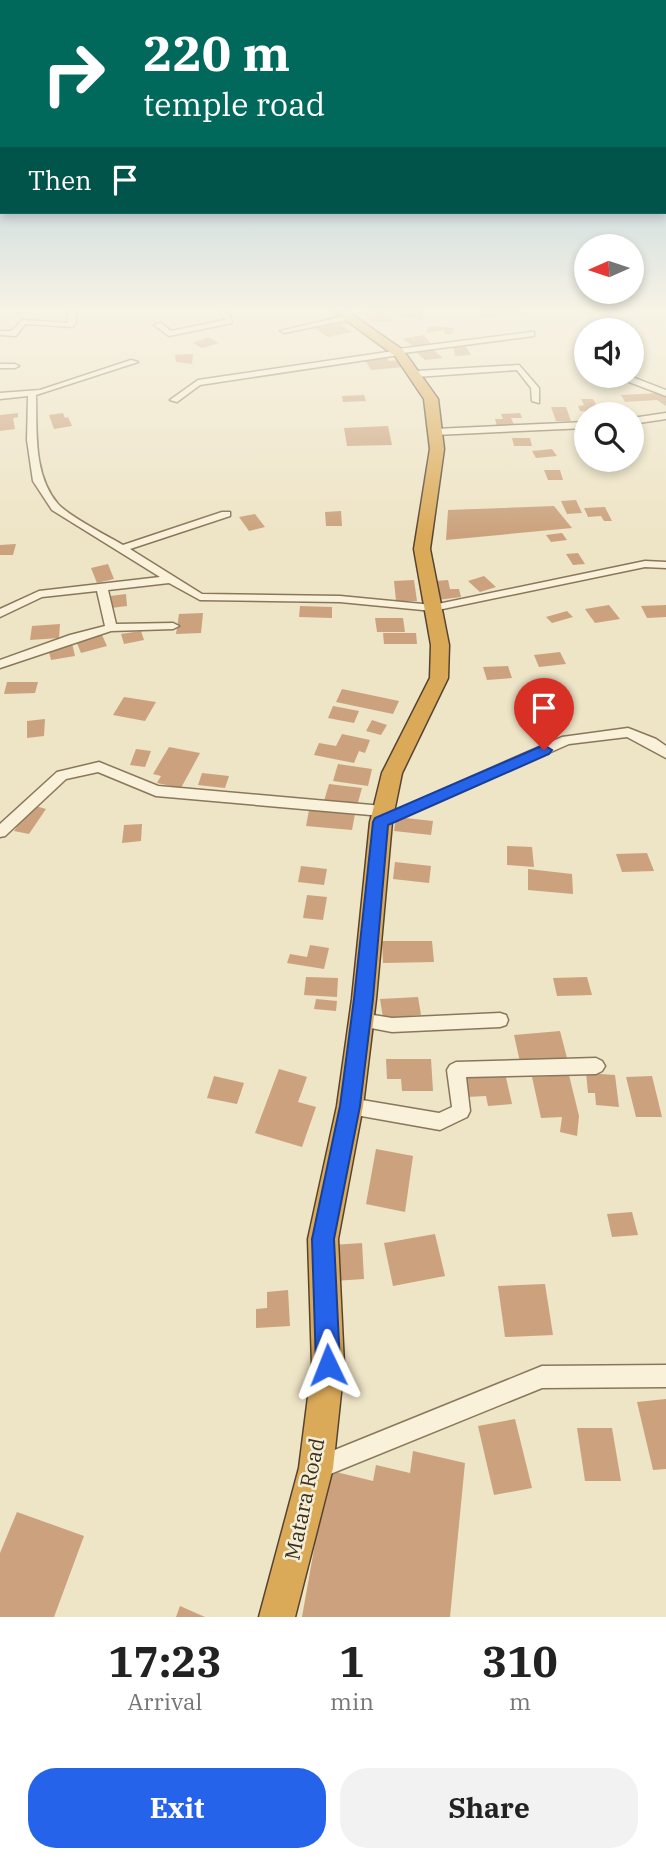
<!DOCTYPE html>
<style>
:root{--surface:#fff;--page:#f2f2f2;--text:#222;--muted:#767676;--accent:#2563eb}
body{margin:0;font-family:"IBM Plex Serif",serif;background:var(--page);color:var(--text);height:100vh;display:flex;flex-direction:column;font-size:26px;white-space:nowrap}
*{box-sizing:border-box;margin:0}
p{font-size:23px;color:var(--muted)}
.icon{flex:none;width:38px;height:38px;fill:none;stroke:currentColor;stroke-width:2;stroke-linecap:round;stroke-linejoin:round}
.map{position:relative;height:1617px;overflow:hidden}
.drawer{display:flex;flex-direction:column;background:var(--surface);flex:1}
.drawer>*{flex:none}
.banner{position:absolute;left:0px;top:0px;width:667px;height:214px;box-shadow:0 4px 10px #0003;background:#00695c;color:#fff;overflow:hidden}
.needle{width:46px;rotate:267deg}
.tools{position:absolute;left:574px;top:234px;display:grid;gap:14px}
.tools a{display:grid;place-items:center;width:70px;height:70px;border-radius:50%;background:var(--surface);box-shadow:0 4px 10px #0003;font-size:35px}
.pin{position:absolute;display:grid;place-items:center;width:60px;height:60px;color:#fff;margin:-72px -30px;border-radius:50% 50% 50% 0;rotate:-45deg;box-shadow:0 0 7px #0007}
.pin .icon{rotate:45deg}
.me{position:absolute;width:77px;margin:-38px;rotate:358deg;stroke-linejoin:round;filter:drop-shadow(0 0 5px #0008)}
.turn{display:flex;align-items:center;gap:24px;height:147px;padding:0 28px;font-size:32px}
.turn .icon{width:91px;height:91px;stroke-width:2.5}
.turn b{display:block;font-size:49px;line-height:60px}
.then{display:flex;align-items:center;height:66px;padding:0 28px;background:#0003;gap:14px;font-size:26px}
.eta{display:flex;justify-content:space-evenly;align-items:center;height:119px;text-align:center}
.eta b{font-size:42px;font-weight:700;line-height:49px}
.cta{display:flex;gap:14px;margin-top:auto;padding:14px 28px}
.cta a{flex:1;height:80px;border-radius:28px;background:var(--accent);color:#fff;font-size:28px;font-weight:700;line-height:80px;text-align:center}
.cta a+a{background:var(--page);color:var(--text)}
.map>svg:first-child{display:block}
.building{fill:#cba27d}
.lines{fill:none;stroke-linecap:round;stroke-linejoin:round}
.minor-casing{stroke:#89775c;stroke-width:3}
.highway-casing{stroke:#574430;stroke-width:3}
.minor{fill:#f9f1d9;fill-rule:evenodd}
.highway{fill:#dbaa59;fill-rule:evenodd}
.route{fill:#2563eb;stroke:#184099;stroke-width:2}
.labels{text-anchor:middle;stroke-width:5;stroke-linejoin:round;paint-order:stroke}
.street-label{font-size:21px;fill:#3a2e1f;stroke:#f5eed6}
</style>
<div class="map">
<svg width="666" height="1617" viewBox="0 0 666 1617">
<rect width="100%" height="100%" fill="#eee4c6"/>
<path class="building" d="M387 310 393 321 370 322 365 311Z
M519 310 523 316 482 317 480 311Z
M389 311H425V314H421L423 319H414L413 317 391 316Z
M342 319 348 324 341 325 352 332 336 335 332 333 334 336 328 337 311 326 319 325 328 328 322 324Z
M429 326 445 327 454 328 452 334H444L445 330 425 333Z
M424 335 431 344 414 347 403 339 410 337 417 341 412 337Z
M208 337 219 343 202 348 193 343Z
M465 345 471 355 455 356 454 349 448 346Z
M432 349 443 358 425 360 416 352Z
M193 354 192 364 176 362 175 355Z
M386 356 389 361 400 360 404 367 371 370 364 358Z
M659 393 666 397V406L657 400 625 402 621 395Z
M364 395 366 401 343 402 342 396Z
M581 399H593L601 413 580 411 578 406 584 405Z
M551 407H566L571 421H556Z
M18 413V417L13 418 15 429 0 431V415Z
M63 413 65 418 68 417 72 426 54 429 49 415Z
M520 413 522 418H511L514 425 497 426 495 419H503L501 414Z
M388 426 392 445 347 446 344 428Z
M512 438H530L532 446H514Z
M552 449 557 456 536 458 532 451Z
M544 470H560L563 480H548Z
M576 500 582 513 567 514 561 501Z
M554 506 572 528 446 540 448 510Z
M605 507 612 521H604L601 516 588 517 584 508Z
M341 511 342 526H326L325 512Z
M255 514 265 527 249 531 239 517Z
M562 533 567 540 551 542 546 535Z
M16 544 13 555H0V545Z
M578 553 585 564 573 565 566 554Z
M108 564 114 579 97 583 91 568Z
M484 576 496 587 480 592 468 581Z
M414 580 417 601H396L394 581Z
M448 580 450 589H459L461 597 438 600 435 581Z
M126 594 127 606 111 608 110 596Z
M609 605 620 619 595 623 585 609Z
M666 605V617L647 618 641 606Z
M300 606 332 607V618L299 617Z
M567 611 573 617 552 623 546 617Z
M203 613 201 633 176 634 179 614Z
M375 618H403L405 632H377Z
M60 624 59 638 30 640 32 626Z
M141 631 144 640 124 644 121 634Z
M383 633H416L417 644H384Z
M102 635 107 646 81 653 76 641Z
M72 643 75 656 51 660 48 648Z
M560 652 566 664 539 667 534 655Z
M508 666 512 678 487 680 483 667Z
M7 682H38L35 693 4 694Z
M342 689 399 701 393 714 336 702Z
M124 697 156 702 145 721 113 715Z
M333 706 359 711 354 723 328 718Z
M45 719 44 736 27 738V721Z
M372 720 387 725 381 735 366 731Z
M342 734 370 740 365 753 359 751 354 763 314 755 319 743 336 746Z
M169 747 200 753 181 788 157 783 161 776 153 774Z
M136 749 151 751 145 767 130 765Z
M338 764 372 769 368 786 333 781Z
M202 773 229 776 225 788 198 785Z
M329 784 362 788 357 806 324 801Z
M32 805 46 809 29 834 14 831Z
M309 810 355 814 352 830 306 826Z
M396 817 433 821 431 835 394 831Z
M142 824 141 841 122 843 124 825Z
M507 846 532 847 534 867 507 865Z
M647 853 654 871 622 872 616 854Z
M395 862 431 866 429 883 393 879Z
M301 866 327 869 324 885 298 882Z
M528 869 572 874 573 894 528 890Z
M307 895 327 897 323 920 303 918Z
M382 941H432L434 962 383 963Z
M310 945 329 948 324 969 287 963 290 954 307 957Z
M306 977 338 978 337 997 304 995Z
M587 977 592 995 557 996 553 978Z
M418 997 421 1015 383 1018 380 999Z
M316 999 337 1001 336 1011 314 1009Z
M560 1031 567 1058 520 1062 514 1035Z
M386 1059H431L433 1091H402L401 1079H387Z
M279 1069 307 1077 298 1102 316 1107 302 1147 255 1133Z
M505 1073 512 1104 488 1106 486 1096 467 1097 463 1076Z
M586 1073 615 1075 619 1107 596 1105 595 1093H588Z
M569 1075 579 1116 577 1136 560 1132 562 1117 541 1118 532 1077Z
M214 1076 244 1083 237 1104 207 1098Z
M652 1076 662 1117H636L626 1077Z
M376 1149 413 1156 405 1212 366 1204Z
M632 1212 638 1235 612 1237 607 1214Z
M435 1234 445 1276 393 1286 384 1243Z
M362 1243 364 1279 334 1281 332 1245Z
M545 1284 553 1335 505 1337 498 1286Z
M288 1290 290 1326 256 1328V1309L267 1308V1292Z
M666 1399V1469L653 1470 637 1402Z
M515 1419 532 1488 494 1495 478 1426Z
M577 1428H612L621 1481H585Z
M413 1451 465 1463 450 1617H302L328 1470 373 1481 376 1465 410 1473Z
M17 1512 84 1536 54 1617H0V1553Z
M180 1606 205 1617H176Z"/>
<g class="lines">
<g class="minor-casing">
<path id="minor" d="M67 309H75L76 322 73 327 25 324 16 336 0 335V331H11L23 320 68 323Z
M220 309H228L232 323 169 336 154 325 161 323 171 331 225 320Z
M349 315 353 317 352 319 284 333 280 331Z
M531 332H534V336L403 353 399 355 200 385 177 402 170 400 198 380 394 351 398 349Z
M131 360 138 362 36 395C37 432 33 475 58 504 70 517 106 535 123 545L222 512H230V516L130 549 202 594 340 596 433 605 645 561 666 562V568L645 567 433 611 340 602 200 600 169 583 108 590 116 624 173 623 179 626 173 629 111 631 0 668V660L70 635 105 626 97 591 42 597 0 617V609L39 591 160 577 52 510 33 481 27 440 28 396 0 399V393L40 390Z
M0 364H15L19 366 15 368H0Z
M519 365 539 388V403L532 401 531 388 517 370 416 377 412 374 416 371Z
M632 377 666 390V396L629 382 628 380Z
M666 413V419L632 424V418Z
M586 422V428L435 435 430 432 435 429Z
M628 728 656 739 666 746V758L627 737 569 744 381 827 374 822 382 816 156 796 98 772 66 779 5 836 0 837V824L57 772 99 762 158 786 383 806 388 807 389 813 562 737Z
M361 1013 392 1018 500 1013 506 1015 508 1020 506 1025 500 1027 392 1032 355 1025 353 1020 355 1015Z
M596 1058 602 1061 605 1066 602 1071 596 1074 466 1077 470 1111 467 1117 440 1130 350 1114 344 1112 341 1106 344 1100 350 1098 439 1113 452 1107 447 1070 450 1065 456 1062Z
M666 1365V1387L542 1388 318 1479 310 1476 307 1468 310 1460 542 1366Z"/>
</g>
<g class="highway-casing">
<path id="highway" d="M331 309H344L403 350 438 399 444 449 430 549 449 645 448 678 402 773 392 822 376 999 363 1106 338 1239 344 1365 333 1468 295 1617H259L299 1468 312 1365 308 1239 337 1106 352 999 370 822 382 773 430 678 431 645 414 549 430 449 424 399 395 356Z"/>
</g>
<use href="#minor" class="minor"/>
<use href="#highway" class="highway"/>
</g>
<linearGradient id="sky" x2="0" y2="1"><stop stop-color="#8ebad6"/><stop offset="0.58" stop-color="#f7f3e5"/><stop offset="1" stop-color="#f7f3e5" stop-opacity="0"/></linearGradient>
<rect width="666" height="535" fill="url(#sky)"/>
<path class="route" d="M544 745 552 750 549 754 388 825 373 999 360 1106 334 1239 340 1365 336 1374 328 1377 319 1374 316 1365 312 1239 340 1106 354 999 373 822 375 818Z"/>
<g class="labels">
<g class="street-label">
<text transform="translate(305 1499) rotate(-78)" y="7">Matara Road</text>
</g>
</g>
</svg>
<div class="tools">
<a><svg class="needle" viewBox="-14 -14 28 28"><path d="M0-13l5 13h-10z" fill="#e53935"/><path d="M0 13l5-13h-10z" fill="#767676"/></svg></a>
<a><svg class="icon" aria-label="sound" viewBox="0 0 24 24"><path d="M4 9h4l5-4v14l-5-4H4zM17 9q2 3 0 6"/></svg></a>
<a><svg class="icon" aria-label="search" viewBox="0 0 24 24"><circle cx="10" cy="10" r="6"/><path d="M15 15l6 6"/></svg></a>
</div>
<div class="pin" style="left:544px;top:750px;background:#d93025"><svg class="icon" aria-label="arrive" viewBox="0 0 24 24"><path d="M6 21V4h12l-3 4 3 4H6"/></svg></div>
<svg class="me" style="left:328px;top:1365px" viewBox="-20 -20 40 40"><path d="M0-17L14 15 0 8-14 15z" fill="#2563eb" stroke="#fff" stroke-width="4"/></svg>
<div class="banner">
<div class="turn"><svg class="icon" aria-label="right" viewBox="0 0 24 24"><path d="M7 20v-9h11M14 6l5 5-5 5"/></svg><div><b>220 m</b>temple road</div></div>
<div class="then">Then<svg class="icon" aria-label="arrive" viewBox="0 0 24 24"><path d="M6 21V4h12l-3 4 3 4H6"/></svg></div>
</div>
</div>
<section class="drawer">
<div class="eta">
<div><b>17:23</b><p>Arrival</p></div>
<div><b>1</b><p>min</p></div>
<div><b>310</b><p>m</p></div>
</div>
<div class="cta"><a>Exit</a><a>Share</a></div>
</section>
